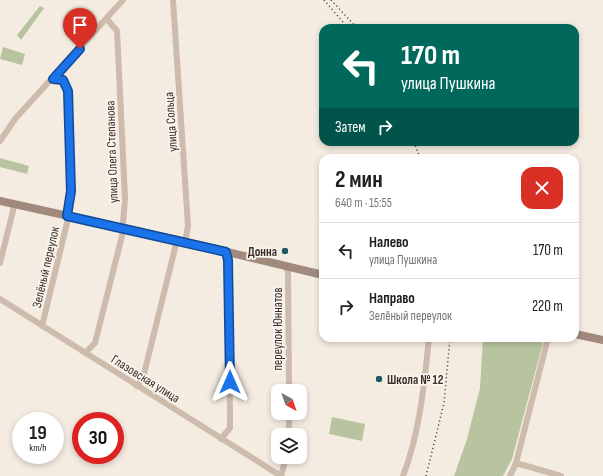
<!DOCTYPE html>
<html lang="ru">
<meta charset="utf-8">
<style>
:root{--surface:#fff;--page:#f6f6f6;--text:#222;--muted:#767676;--line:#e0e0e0}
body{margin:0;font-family:"Sofia Sans Condensed",sans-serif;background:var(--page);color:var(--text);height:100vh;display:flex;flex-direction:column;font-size:15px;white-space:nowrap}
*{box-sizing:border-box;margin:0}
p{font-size:13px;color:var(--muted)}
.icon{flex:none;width:22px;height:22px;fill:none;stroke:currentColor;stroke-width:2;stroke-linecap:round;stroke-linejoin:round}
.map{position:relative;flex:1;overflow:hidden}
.drawer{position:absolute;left:319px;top:154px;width:260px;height:188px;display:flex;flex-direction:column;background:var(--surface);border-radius:12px;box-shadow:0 2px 6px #0003}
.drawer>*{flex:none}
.banner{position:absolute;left:319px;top:24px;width:260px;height:122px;border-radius:12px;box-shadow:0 2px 6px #0003;background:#00695c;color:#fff;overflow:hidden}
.needle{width:26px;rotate:140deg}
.tools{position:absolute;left:271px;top:384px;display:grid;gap:8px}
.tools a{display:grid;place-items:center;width:36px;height:36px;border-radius:8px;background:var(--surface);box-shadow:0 2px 6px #0003;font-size:20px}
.speed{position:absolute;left:12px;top:412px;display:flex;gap:8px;font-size:20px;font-weight:700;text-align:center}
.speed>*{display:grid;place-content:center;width:52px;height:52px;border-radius:50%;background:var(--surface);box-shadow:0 2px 6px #0003;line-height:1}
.speed small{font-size:10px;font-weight:400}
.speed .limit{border:6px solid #d22;background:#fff;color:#111}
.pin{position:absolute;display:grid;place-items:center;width:34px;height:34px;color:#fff;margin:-41px -17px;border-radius:50% 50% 50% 0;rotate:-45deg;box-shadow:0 0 4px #0007}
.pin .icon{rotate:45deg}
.me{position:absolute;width:44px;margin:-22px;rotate:0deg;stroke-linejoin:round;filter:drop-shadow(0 0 3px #0008)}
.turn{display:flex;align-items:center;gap:14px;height:84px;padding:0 16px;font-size:18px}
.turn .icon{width:52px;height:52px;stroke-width:2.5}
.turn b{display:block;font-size:28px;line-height:34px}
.then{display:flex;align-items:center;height:38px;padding:0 16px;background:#0003;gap:8px;font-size:15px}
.round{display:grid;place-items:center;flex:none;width:42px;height:42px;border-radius:12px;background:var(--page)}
.summary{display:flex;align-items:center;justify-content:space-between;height:68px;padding:0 16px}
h1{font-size:24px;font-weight:700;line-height:30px}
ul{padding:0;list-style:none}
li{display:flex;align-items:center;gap:12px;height:56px;padding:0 16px;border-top:1px solid var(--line)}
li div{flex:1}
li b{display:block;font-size:15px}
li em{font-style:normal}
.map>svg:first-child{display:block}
.green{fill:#b8c4a0}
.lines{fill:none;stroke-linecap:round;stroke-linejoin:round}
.street{stroke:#cdbbac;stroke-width:6}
.secondary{stroke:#a18a7d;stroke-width:8}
.rail{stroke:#3b302b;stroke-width:1.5;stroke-dasharray:1 3;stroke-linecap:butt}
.route-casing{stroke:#114b97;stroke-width:10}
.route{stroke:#1a73e8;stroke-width:7}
.poi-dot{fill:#1f5a5e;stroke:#fbf5ee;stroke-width:1.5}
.labels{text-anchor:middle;stroke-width:3.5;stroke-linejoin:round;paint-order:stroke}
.street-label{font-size:13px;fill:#3b302b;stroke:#fbf5ee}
.poi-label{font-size:13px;font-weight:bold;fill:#3b302b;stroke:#fbf5ee;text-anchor:end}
</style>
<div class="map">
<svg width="603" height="476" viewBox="0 0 603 476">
<rect width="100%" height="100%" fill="#f4ebe1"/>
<path class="green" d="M40 6 44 8 21 40 17 35Z
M3 47 25 54 22 65 0 59Z
M0 158 29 166 27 174 0 167Z
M483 338H524L543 343 512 459 503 476H454L467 439 480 388Z
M332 417 365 424 362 441 329 434Z"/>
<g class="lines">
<path class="street" d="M173 0 188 226 185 242
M0 141 15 119 123 0
M0 263 13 211V204
M286 266 288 273 289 391
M0 299 281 476 286 457
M42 326 67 223 69 203 68 91 63 80 53 79
M85 353 95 343 122 236 125 198 117 31 107 19
M137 386 143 378 177 240
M289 413V435
M221 439 230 428 229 260 227 251
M516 463 561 476
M403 476C420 432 424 385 429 338
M510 476 516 463 548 338"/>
<path class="secondary" d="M0 201 177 240 323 275
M575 334 603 340"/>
<path class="rail" d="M324 0 348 28
M331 0 357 28
M414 142 420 158
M502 142 510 145
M426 476 444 403 450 338"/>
</g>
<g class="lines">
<g class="route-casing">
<path id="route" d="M80 49 53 79 63 80 68 91 71 191 67 216 226 252 228 260 230 382"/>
</g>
<use href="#route" class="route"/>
</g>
<g class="poi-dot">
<circle cx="285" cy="251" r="4"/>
<circle cx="379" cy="379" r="4"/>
</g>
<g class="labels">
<g class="street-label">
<text transform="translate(170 122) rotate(-94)" y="5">улица Сольца</text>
<text transform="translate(111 152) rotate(-92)" y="5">улица Олега Степанова</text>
<text transform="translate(45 267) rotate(-77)" y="5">Зелёный переулок</text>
<text transform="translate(277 329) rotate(-90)" y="5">переулок Юннатов</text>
<text transform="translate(146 378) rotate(32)" y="5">Глазовская улица</text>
</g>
<g class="poi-label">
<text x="277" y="256">Донна</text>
<text x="387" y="384" text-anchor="start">Школа № 12</text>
</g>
</g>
</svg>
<div class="tools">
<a><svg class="needle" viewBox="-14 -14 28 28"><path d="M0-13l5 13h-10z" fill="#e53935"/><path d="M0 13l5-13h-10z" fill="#767676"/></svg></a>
<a><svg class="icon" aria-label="layers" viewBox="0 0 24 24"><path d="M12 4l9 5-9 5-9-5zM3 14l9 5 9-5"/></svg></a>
</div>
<div class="speed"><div>19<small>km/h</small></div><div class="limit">30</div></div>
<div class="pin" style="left:80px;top:49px;background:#d93025"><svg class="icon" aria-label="arrive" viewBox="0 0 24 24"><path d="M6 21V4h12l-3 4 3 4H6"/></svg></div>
<svg class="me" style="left:230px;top:382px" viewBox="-20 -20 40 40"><path d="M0-17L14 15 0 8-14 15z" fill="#1a73e8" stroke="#fff" stroke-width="4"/></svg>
<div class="banner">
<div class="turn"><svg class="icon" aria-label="left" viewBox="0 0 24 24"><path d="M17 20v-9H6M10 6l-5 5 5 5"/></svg><div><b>170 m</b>улица Пушкина</div></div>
<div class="then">Затем<svg class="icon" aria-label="right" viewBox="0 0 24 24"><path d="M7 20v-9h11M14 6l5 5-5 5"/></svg></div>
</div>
<section class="drawer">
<div class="summary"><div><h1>2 мин</h1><p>640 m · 15:55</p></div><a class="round" style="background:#d93025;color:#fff"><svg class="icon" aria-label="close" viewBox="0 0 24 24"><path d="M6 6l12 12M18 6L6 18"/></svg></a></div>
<ul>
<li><svg class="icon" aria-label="left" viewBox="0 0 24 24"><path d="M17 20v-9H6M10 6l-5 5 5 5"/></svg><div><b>Налево</b><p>улица Пушкина</p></div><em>170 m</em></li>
<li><svg class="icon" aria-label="right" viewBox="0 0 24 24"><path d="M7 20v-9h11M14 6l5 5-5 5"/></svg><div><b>Направо</b><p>Зелёный переулок</p></div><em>220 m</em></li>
</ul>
</section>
</div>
